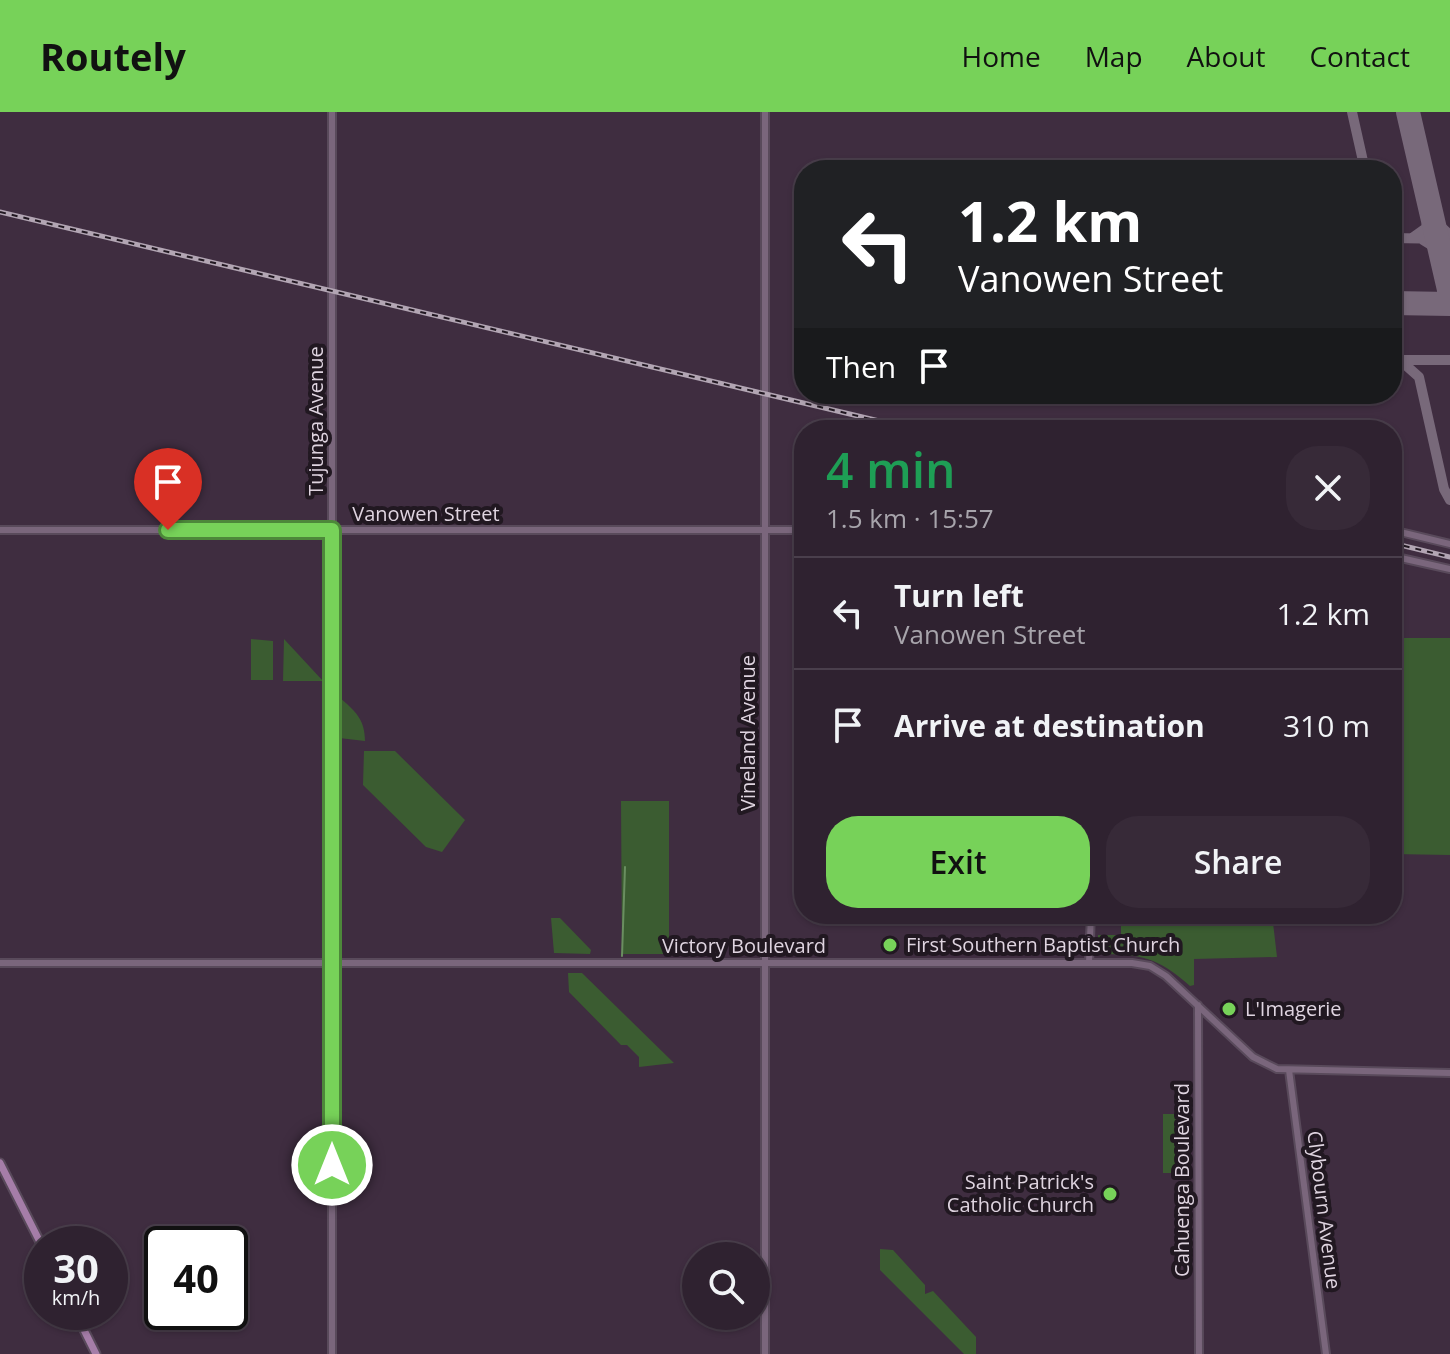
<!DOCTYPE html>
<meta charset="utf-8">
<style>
:root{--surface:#2f2230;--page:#372a38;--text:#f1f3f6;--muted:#a7a4ab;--line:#4a3f4c;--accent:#77d259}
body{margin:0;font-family:"Open Sans",sans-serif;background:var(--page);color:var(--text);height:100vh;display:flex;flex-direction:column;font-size:30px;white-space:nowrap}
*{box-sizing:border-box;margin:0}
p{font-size:26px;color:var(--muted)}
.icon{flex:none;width:44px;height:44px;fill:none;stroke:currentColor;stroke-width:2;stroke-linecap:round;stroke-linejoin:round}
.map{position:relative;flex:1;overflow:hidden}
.panel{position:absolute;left:794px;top:308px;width:608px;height:504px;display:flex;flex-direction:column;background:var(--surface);border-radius:32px;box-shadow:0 2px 6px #0004,0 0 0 2px var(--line)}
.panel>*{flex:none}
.hud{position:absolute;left:794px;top:48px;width:608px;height:244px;border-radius:32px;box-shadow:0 2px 6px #0004,0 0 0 2px var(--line);background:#202124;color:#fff;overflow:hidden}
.fabs{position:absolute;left:682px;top:1130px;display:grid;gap:16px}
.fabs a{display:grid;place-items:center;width:88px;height:88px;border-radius:50%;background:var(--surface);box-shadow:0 2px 6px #0004,0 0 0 2px var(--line);font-size:40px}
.speed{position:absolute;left:24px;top:1114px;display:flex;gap:16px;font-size:40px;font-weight:700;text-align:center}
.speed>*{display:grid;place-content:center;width:104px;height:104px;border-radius:50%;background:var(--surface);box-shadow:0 2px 6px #0004,0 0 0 2px var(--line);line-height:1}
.speed small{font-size:20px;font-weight:400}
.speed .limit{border:4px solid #111;border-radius:12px;background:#fff;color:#111}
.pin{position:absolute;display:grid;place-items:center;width:68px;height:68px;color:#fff;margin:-82px -34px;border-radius:50% 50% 50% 0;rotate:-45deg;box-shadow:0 0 8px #0007}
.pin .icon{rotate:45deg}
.me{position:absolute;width:88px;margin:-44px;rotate:0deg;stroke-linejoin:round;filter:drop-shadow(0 0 6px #0008)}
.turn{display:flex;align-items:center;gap:28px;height:168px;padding:0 32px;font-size:36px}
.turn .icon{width:104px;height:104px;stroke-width:2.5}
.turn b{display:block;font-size:56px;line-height:68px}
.then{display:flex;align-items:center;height:76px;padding:0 32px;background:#0003;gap:16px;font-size:30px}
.round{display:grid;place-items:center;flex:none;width:84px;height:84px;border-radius:32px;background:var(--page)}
.head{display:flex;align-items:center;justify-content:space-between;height:136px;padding:0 32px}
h1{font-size:48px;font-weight:600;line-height:60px;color:#1e9e55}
.button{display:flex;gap:16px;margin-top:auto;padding:16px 32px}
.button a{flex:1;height:92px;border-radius:32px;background:var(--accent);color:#111;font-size:32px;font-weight:600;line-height:92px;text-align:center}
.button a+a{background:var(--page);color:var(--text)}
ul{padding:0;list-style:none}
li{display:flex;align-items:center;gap:24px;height:112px;padding:0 32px;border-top:2px solid var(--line)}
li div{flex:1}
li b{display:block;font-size:30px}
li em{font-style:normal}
header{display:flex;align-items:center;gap:48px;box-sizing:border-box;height:112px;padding:0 40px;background:var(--accent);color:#111}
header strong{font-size:38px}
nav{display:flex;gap:44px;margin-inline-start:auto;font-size:28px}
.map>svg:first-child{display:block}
.green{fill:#3b5c31}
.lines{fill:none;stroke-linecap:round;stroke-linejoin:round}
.stream{stroke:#6a8e60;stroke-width:2}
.taxiway{stroke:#78697a;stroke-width:10}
.runway{stroke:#78697a;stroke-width:24}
.secondary-casing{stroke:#594a5b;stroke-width:10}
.primary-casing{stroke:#594a5b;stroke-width:11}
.secondary{stroke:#7a667c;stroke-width:6}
.primary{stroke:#a57da8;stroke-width:7}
.rail-casing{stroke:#b2a5b3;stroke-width:5}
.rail{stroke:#211821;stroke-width:2;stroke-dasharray:6;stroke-linecap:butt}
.route-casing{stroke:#4d883a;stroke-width:20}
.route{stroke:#77d259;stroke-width:14}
.poi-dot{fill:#77d259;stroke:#211821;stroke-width:3}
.labels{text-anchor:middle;stroke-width:8;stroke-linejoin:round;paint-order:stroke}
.street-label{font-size:20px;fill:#dfd4e0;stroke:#211821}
.poi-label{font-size:20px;fill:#dfd4e0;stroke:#211821;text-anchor:start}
</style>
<header>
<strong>Routely</strong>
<nav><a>Home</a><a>Map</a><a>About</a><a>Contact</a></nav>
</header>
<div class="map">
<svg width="1450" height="1242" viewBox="0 0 1450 1242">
<rect width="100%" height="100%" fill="#3f2d40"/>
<path class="green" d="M1392 526H1450V743L1392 742Z
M251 527 273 529V568H251Z
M284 527 323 569H283Z
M339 585C355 599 365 607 365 629L339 626Z
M364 639H395L465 708 442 740 426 735 363 673Z
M621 689H669V842H622Z
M1121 802H1272L1277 845 1194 847V873L1190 874C1157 845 1142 842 1098 842V823H1121Z
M551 806H560L591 838 590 842 554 841Z
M568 861H582L674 951 639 955V945L627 933H621L569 880Z
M1163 1002H1190L1189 1061H1163Z
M880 1137 893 1138 925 1173V1182L933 1179 976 1225V1242H964L880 1158Z"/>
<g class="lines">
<path class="stream" d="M622 844 625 755"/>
<path class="taxiway" d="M1352 0 1365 58
M1431 98 1438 112 1450 123
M1392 126 1450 127
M1412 126 1426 116 1430 96
M1423 128 1436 136 1444 157
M1392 194 1400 192
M1392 248H1450
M1401 249 1419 265 1444 377 1450 388"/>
<path class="runway" d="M1408 0 1450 182
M1392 191 1450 192"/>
<g class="secondary-casing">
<path id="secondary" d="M765 0V1242
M0 418H804
M1392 418 1450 432
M1392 444 1450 457
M0 851H1132L1150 854 1166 864 1253 945 1277 957 1450 961
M1089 851 1091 802
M1198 893 1199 1242
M1289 958 1326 1242
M332 1242V0"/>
</g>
<g class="primary-casing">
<path id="primary" d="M0 1051 42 1134
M75 1200 96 1242"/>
</g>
<use href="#secondary" class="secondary"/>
<use href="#primary" class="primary"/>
<g class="rail-casing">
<path id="rail" d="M0 100 917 318
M1392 431 1450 445"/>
</g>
<use href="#rail" class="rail"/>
</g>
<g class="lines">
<g class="route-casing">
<path id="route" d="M168 418H332V1053"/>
</g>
<use href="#route" class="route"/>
</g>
<g class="poi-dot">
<circle cx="890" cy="833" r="8"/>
<circle cx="1229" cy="897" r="8"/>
<circle cx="1110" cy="1082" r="8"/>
</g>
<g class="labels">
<g class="street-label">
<text transform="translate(316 309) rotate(-90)" y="7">Tujunga Avenue</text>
<text x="426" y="409">Vanowen Street</text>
<text transform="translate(748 621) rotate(-90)" y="7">Vineland Avenue</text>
<text x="744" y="841">Victory Boulevard</text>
<text transform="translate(1182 1068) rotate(-90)" y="7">Cahuenga Boulevard</text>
<text transform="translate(1324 1098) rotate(83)" y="7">Clybourn Avenue</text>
</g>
<g class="poi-label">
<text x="906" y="840">First Southern Baptist Church</text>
<text x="1245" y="904">L'Imagerie</text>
<text x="1094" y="1077" text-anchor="end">Saint Patrick's<tspan x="1094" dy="23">Catholic Church</tspan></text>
</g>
</g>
</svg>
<div class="fabs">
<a><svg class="icon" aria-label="search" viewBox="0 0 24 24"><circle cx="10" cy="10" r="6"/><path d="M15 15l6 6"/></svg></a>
</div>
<div class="speed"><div>30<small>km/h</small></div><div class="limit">40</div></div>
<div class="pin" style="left:168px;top:418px;background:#d93025"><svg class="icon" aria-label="arrive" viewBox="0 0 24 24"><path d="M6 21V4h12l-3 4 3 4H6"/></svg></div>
<svg class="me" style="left:332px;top:1053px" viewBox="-20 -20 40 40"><circle r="17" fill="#77d259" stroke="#fff" stroke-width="3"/><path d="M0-11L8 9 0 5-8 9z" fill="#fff"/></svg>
<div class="hud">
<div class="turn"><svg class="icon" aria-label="left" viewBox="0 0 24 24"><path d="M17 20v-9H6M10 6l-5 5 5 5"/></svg><div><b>1.2 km</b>Vanowen Street</div></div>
<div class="then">Then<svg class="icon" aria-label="arrive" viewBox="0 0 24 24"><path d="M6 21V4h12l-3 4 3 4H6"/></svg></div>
</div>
<section class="panel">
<div class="head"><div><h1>4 min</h1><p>1.5 km · 15:57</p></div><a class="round"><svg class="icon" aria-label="close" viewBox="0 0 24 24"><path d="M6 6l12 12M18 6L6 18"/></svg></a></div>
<ul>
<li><svg class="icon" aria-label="left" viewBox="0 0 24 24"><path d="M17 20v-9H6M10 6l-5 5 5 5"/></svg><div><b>Turn left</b><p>Vanowen Street</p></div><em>1.2 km</em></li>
<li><svg class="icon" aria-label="arrive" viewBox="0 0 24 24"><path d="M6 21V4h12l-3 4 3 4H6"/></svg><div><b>Arrive at destination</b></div><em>310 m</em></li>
</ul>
<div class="button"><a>Exit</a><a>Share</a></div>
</section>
</div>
